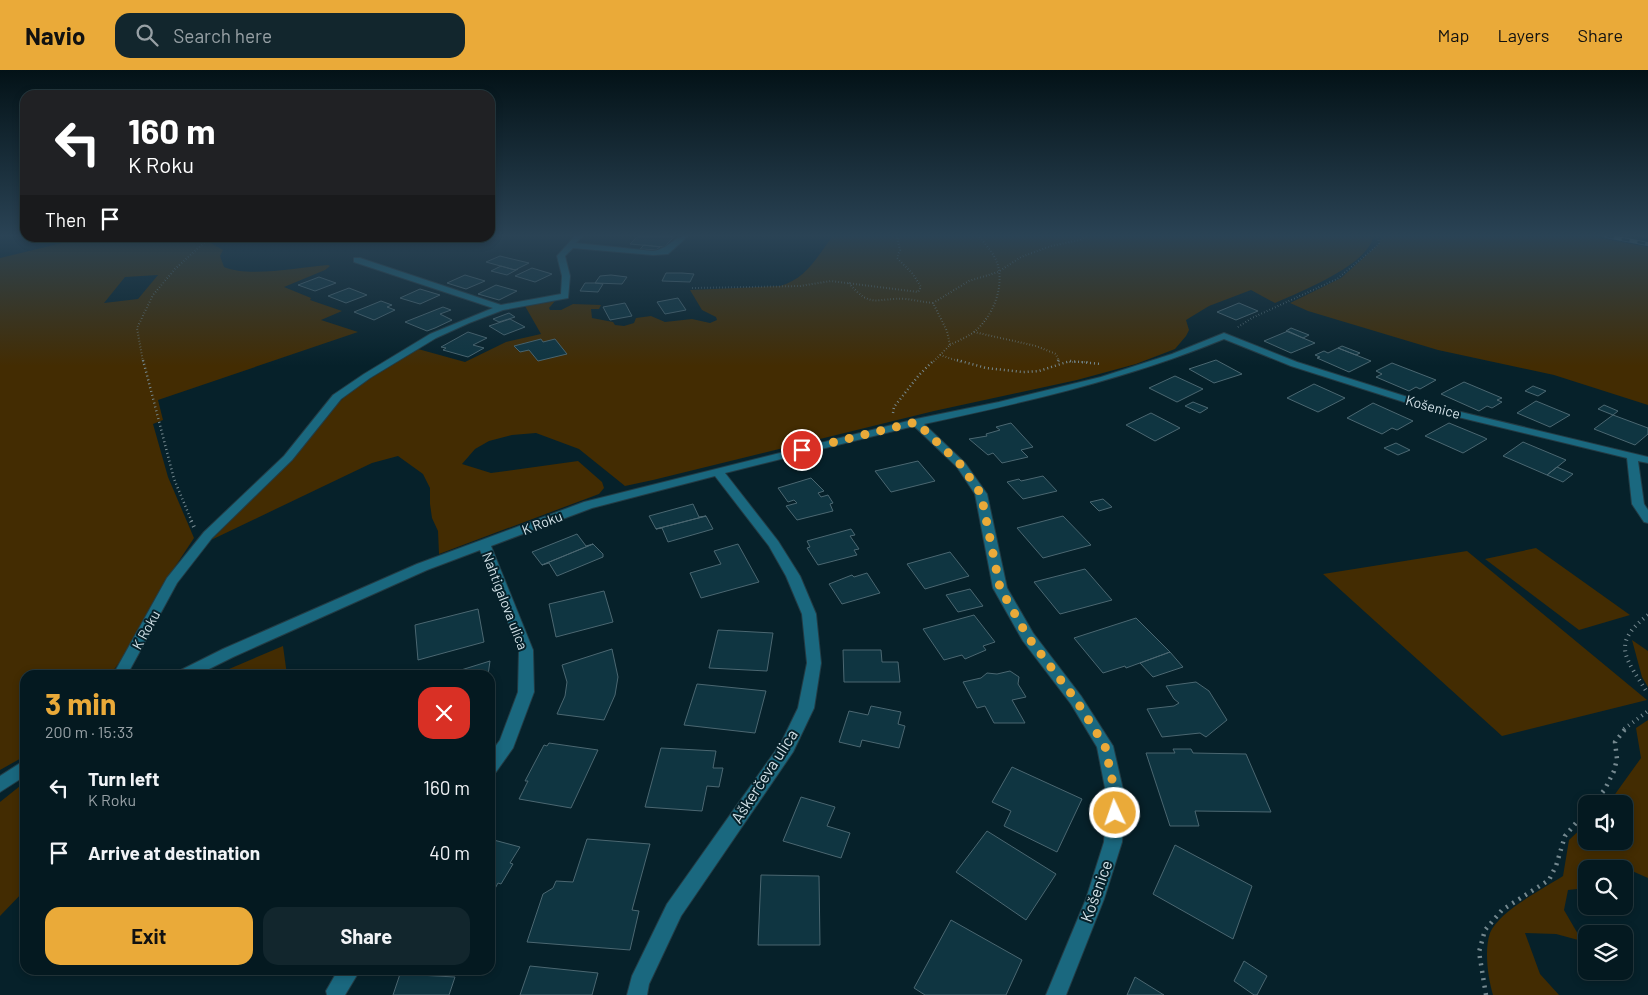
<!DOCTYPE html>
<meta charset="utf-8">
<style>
:root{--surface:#041920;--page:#12262d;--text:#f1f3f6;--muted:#97a0a5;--line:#25383e;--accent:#eaaa39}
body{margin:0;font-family:Barlow,sans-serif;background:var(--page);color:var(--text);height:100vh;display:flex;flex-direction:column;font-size:19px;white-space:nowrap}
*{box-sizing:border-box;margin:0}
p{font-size:16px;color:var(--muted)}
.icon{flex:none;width:28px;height:28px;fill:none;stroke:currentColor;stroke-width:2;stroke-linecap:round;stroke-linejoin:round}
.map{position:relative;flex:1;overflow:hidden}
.drawer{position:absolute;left:20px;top:600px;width:475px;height:305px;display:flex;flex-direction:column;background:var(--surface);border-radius:15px;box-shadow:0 2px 8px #0003,0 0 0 1px var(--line)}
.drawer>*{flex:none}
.hud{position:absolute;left:20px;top:20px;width:475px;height:152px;border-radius:15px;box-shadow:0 2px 8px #0003,0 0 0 1px var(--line);background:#202124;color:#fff;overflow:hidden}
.fabs{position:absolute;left:1578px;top:725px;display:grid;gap:10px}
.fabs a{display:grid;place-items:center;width:55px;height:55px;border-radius:10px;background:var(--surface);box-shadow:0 2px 8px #0003,0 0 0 1px var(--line);font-size:25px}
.pin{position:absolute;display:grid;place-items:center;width:42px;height:42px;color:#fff;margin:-21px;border:2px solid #fff;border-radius:50%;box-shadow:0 1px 5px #0007}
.me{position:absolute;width:55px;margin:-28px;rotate:357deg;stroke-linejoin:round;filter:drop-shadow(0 0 4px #0008)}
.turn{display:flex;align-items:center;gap:18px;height:105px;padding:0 25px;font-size:22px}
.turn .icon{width:65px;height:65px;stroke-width:2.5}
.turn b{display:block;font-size:35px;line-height:42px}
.then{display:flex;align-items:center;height:48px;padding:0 25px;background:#0003;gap:10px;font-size:19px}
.round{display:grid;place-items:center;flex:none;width:52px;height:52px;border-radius:15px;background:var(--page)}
.head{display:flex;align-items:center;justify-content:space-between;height:85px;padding:0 25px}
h1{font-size:30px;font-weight:700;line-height:38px;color:var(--accent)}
.action{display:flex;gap:10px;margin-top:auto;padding:10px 25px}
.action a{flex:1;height:58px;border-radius:15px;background:var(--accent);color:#111;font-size:20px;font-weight:700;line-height:58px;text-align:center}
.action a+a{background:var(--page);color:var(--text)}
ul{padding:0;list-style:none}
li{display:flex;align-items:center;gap:15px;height:65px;padding:0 25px}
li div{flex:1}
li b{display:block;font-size:19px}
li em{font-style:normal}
header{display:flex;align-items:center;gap:30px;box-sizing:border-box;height:70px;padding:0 25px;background:var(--accent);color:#111}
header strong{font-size:24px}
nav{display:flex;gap:28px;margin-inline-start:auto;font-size:18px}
.search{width:350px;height:45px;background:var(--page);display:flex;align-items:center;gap:12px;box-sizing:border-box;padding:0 18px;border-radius:15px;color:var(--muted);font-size:19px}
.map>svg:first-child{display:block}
.green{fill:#432c02;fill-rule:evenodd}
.building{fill:#0f3541;stroke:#4b6771}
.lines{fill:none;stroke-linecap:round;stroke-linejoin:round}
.minor-casing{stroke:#233c45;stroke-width:2}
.path-far3{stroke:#758990;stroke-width:2;stroke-dasharray:0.5 2.5;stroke-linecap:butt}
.path-far2{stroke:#758990;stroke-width:2.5;stroke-dasharray:1 3;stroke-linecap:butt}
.path-far1{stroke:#758990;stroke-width:4;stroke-dasharray:1 4.5;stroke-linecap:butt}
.path{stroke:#758990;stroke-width:4.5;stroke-dasharray:2 5.5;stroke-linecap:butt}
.minor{fill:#1a687f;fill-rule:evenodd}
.rail-casing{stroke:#6e838a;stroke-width:4}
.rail{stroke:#06212a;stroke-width:2.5;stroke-dasharray:8;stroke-linecap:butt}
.route{stroke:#eaaa39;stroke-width:9;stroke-dasharray:0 16.2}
.labels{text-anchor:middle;stroke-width:4;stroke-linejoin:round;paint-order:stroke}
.street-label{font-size:14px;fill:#d4e3e9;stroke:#06212a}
.near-street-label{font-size:16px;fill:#d4e3e9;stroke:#06212a}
</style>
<header>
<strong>Navio</strong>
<div class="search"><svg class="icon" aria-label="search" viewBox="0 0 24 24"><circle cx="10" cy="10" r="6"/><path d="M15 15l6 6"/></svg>Search here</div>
<nav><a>Map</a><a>Layers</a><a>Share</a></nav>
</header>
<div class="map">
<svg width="1648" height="925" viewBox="0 0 1648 925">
<rect width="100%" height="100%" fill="#06212a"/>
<path class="green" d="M832 167H1373C1368 195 1300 222 1275 233L1251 220 1209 236 1186 250 1189 260 1186 266 1175 279 1136 294 1077 310 934 341 653 410 625 416 579 379 536 363 512 365 489 371 475 379 462 394 491 403 578 391 602 412 604 418 599 424 439 484 438 461 432 448 430 434V418L423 404 398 386 372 393 211 470 301 379 326 346 350 321 418 279 465 292 506 272 541 264 525 236 555 231 549 238 550 240H561L573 234 601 235 599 239H591L592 248 613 252 615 255 624 256 634 253 636 248 651 246 665 252 692 249 710 253 717 250 716 247 702 240 690 220 780 216C806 209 817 187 832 167Z
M1594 167 1648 177V335L1554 305 1438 280 1308 241 1290 233 1341 208 1379 174 1381 167Z
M83 168H217L209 172 223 180 220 186 224 197C250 208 299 197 328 195L330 196 325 200 284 217 311 228 310 230 342 241 321 250 358 262 158 330 163 350 153 354 168 407 194 468 167 509 124 586 110 605H25V686L0 700V188ZM158 205 138 229 104 233 125 207Z
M1536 478 1630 545 1579 560 1485 489Z
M1467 481 1647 630 1502 666 1323 504Z
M1632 570 1648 581V617L1642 607Z
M283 576 287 605H215Z
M1648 650V808L1623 797 1586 799V818L1568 820 1564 840 1582 871 1556 864 1525 863 1540 904 1559 925H1493C1488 908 1484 880 1490 863 1499 841 1543 819 1563 806L1569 770 1586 754V771H1624V734H1608L1641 688 1636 658Z
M25 712V820L0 846V732Z"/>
<path class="building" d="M638 166H668L674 167 664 177 630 174Z
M644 175 660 177 656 180 640 179Z
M500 186 508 188 529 193 515 200 486 192Z
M501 196 515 200 518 199 507 205 491 201Z
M532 198 552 204 535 212 515 206Z
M666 203H682L694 204 690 212 662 211Z
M465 205 485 211 466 219 447 213Z
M611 205 627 207 622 214 595 213 600 206Z
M319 207 336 213 315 221 298 215Z
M585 213H595L603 214 598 222 580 221Z
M496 215 517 221 499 230 478 224Z
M349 218 367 225 346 233 328 226Z
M420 219 440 225 420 234 400 228Z
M678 228 686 240 665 244 657 232Z
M381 231 392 235 387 237 395 240 374 250 354 242Z
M625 233 632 246 610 250 603 237Z
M1239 233 1258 241 1236 250 1217 242Z
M443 237 451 240 440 244 452 250 435 258 427 261 405 252Z
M509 243 515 247 499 252 493 249Z
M510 249 525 257 504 265 489 256Z
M1291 258 1309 265 1303 268 1286 261Z
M1288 261 1303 268 1315 273 1291 283 1264 271Z
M468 262 487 268 473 275 484 278 468 287 443 280 446 278 441 277Z
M541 269 543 272 555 269 567 284 538 291 529 280 520 282 514 276Z
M1342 276 1360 283 1356 285 1338 278Z
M1338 278 1356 285 1371 291 1349 302 1317 288 1320 287 1315 285 1324 281 1328 283Z
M1216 290 1242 304 1214 313 1189 299Z
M1392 293 1436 310 1420 319 1416 317 1409 321 1376 307 1382 304 1376 301Z
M1175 306 1203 319 1177 332 1149 318Z
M1464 312 1502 328 1497 330 1502 332 1492 338 1487 336 1479 341 1441 324Z
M1314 314 1345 328 1318 342 1287 328Z
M1533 316 1546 321 1538 326 1525 321Z
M1536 331 1570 345 1550 357 1517 343Z
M1193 332 1208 338 1200 343 1185 336Z
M1373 333 1413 351 1397 360 1392 358 1382 364 1347 348Z
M1604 335 1618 341 1613 345 1598 339Z
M1151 343 1180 358 1155 371 1126 355Z
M1613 345 1648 358V364L1635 375 1594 359Z
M1011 353 1033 377 1021 380 1028 387 1002 393 993 383 988 385 969 369 987 366 986 364 1000 360 996 357Z
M1449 353 1483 367 1487 369 1463 383 1425 366Z
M1523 372 1566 390 1547 405 1503 386Z
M1396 373 1410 380 1398 385 1384 378Z
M918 391 935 411 891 422 875 401Z
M1557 397 1573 404 1563 412 1547 405Z
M1043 406 1057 421 1023 429 1007 412 1019 409 1021 411Z
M811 408 824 421 818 423 821 427 828 425 833 433 830 434 833 441 797 450 786 436 797 433 794 430 788 432 778 418Z
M1103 429 1112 437 1099 441 1090 432Z
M693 434 699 447 706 446 656 459 649 446Z
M706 446 713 459 668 472 662 458 656 459Z
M1063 446 1091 475 1043 488 1017 458Z
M851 459 855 465 850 466 859 479 854 480 857 485 818 495 807 478 810 477 807 471Z
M577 464 586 476 593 474 542 495 532 482Z
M593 474 603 484V487L557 506 549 493 542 495Z
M738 474 759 512 701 528 690 503 721 494 714 481Z
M950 482 969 506 925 519 907 494Z
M1085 499 1112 530 1060 544 1034 512Z
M867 503 880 523 842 534 829 514 852 505 854 507Z
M970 519 983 536 958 542 946 525Z
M604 521 613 552 556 567 549 534Z
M478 539 484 572 418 590 415 555Z
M974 545 995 572 983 576 986 580 965 589 962 585 944 590 923 559Z
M1136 548 1170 582 1126 598 1125 596 1103 603 1074 568Z
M718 560 773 563 767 601 709 598Z
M612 579 618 607 615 625 604 650 557 644 565 626 567 612 562 595Z
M843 580H881L882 592H898L900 612H844Z
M1170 582 1183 597 1153 607 1140 593Z
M490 591 488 605H445Z
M1010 601 1019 607 1018 614 1026 627 1012 630 1025 653H994L985 636 977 638 963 612 981 608 987 603 997 604Z
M1196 612 1209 621 1227 650 1206 667 1200 663 1162 667 1147 639 1174 636 1179 633 1174 629 1166 616Z
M697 614 766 621 755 663 684 655Z
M871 636 901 642 898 654 905 656 899 678 862 670 860 677 839 672 849 641 868 645Z
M549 673 598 680 571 738 519 729 528 711H525L544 675 547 676Z
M661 678 716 681 713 698H723L719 717 707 716 702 741 645 737Z
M1173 679H1191L1193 683 1246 684 1271 742 1195 741 1199 756H1170L1146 683H1175Z
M1012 697 1082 729 1057 782 1004 756 1011 741 992 732Z
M801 727 835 737 827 756 850 763 841 788 783 771Z
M987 761 1056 804 1026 850 956 802Z
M490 769 520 777 510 793 513 794 501 814 498 813 491 826Z
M587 769 650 774 632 840 639 841 630 880 527 872 543 824 553 818 556 811 573 812Z
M1175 775 1252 816 1233 869 1153 824Z
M761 805 819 806 820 875H758Z
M951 850 1022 890 1006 925H925L914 918Z
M1244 891 1267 906 1257 925H1254L1234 911Z
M530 896 588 902 598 903 592 925H520Z
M400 904 455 907 449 925H393Z
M1135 907 1164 925H1127Z"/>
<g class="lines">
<g class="minor-casing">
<path id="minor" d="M575 166H582L576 173 653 181C669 179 673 166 688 166L668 184 653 185 573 178 565 186 570 206 568 228 503 240 469 253 436 268 370 308 341 329 292 390 212 468 177 513 127 605H113L167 508 204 462 284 386 333 325 364 304 430 264 493 238 354 192V188H360L501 235 561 224 562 206 557 186Z
M1224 263 1297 292 1436 336 1648 387V393L1638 391 1644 434 1648 440V453L1644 452 1632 434 1627 388 1429 340 1291 296 1224 269C1127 309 1026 332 924 354L965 393 987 424 1007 518 1033 563 1081 626 1113 676 1125 728 1122 772 1104 829 1066 925H1046L1086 829 1104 772 1107 728 1097 677 1071 634 1023 571 993 518 975 424 957 397 914 356 725 403 778 471 800 506 816 544 821 593 814 638 793 682 681 846 649 914 647 925H627L632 906 667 834 781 673 798 638 807 593 802 544 786 506 769 476 715 406 592 438 491 476 533 580 534 622 513 678 496 702 490 704V684L500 670 518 622 519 580 480 480 427 500 233 587 197 605H177L179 601 223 579 417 494 584 432 916 349 999 332 1101 307 1172 284Z
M25 690V706L0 722V706Z
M338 900H360L345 925H327L326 921Z"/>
</g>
<path class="path-far3" d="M1640 166 1648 168
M849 213C871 240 877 227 906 229 915 230 924 232 933 233L947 261 950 275 933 292
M692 218 800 216 831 211 918 222 921 217 913 204 897 188 900 180 897 166
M933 233 969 211 998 202 1021 187 1051 176 1080 170 1086 166
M1238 257 1252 248 1337 209 1379 174 1378 166
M974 262 1036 276 1056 284 1059 292
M950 275C958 271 967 267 974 262 994 246 1007 212 995 188 991 180 984 173 979 166
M940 285 961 292
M143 292 137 258 153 225 175 199 207 170 217 168
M1066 292H1088"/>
<path class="path-far2" d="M143 290 174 409 192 452
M957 290 986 298 1023 302 1039 301 1070 291 1101 294
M1058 290 1059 293
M893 343 894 337 919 305 934 290"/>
<path class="path-far1" d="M191 451 194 457
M1648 545C1609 575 1627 589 1648 624
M1624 659 1648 641"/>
<path class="path" d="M1593 734 1605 719 1614 701 1617 689 1615 672 1626 658
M1486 925 1479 882 1485 860 1502 840 1549 810 1556 796 1565 766 1586 741"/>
<use href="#minor" class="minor"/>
<g class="rail-casing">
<path id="rail" d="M1606 166 1648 174"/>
</g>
<use href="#rail" class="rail"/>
</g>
<linearGradient id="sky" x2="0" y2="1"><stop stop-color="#031217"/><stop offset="0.56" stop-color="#2a4355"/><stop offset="1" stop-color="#2a4355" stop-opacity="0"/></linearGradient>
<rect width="1648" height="296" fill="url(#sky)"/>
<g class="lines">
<path class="route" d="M802 380 916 352 961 395 981 424 1000 518 1028 567 1076 630 1105 676 1116 728 1115 743"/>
</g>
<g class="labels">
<g class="street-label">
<text transform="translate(1433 337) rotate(15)" y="5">Košenice</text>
<text transform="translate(542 453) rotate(-21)" y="5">K Roku</text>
<text transform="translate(505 531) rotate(69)" y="5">Nahtigalova ulica</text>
<text transform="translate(146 560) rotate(-61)" y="5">K Roku</text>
</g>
<g class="near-street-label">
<text transform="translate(764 706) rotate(-57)" y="6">Aškerčeva ulica</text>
<text transform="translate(1096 821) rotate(-70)" y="6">Košenice</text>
</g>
</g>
</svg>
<div class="fabs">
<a><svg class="icon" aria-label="sound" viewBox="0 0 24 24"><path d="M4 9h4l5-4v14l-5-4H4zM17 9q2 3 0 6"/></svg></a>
<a><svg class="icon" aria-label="search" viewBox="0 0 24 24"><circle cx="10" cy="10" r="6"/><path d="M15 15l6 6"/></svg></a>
<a><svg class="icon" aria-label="layers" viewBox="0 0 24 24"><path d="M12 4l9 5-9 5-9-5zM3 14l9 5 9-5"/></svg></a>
</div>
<div class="pin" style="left:802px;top:380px;background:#d93025"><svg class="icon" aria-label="arrive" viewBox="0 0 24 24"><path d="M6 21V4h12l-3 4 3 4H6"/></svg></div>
<svg class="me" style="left:1115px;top:743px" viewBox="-20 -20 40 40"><circle r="17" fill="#eaaa39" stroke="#fff" stroke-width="3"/><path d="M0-11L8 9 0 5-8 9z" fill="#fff"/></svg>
<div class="hud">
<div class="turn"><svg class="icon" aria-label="left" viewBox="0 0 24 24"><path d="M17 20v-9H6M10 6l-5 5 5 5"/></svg><div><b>160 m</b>K Roku</div></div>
<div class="then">Then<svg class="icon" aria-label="arrive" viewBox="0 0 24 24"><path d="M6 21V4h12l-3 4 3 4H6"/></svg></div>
</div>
<section class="drawer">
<div class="head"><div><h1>3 min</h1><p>200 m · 15:33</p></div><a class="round" style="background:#d93025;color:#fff"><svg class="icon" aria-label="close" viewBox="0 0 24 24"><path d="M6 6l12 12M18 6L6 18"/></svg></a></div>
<ul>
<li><svg class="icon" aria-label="left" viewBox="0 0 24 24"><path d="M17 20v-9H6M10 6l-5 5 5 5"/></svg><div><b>Turn left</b><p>K Roku</p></div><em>160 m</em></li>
<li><svg class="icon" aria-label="arrive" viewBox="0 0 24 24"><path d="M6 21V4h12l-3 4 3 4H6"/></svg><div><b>Arrive at destination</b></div><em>40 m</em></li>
</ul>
<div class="action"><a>Exit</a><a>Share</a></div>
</section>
</div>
